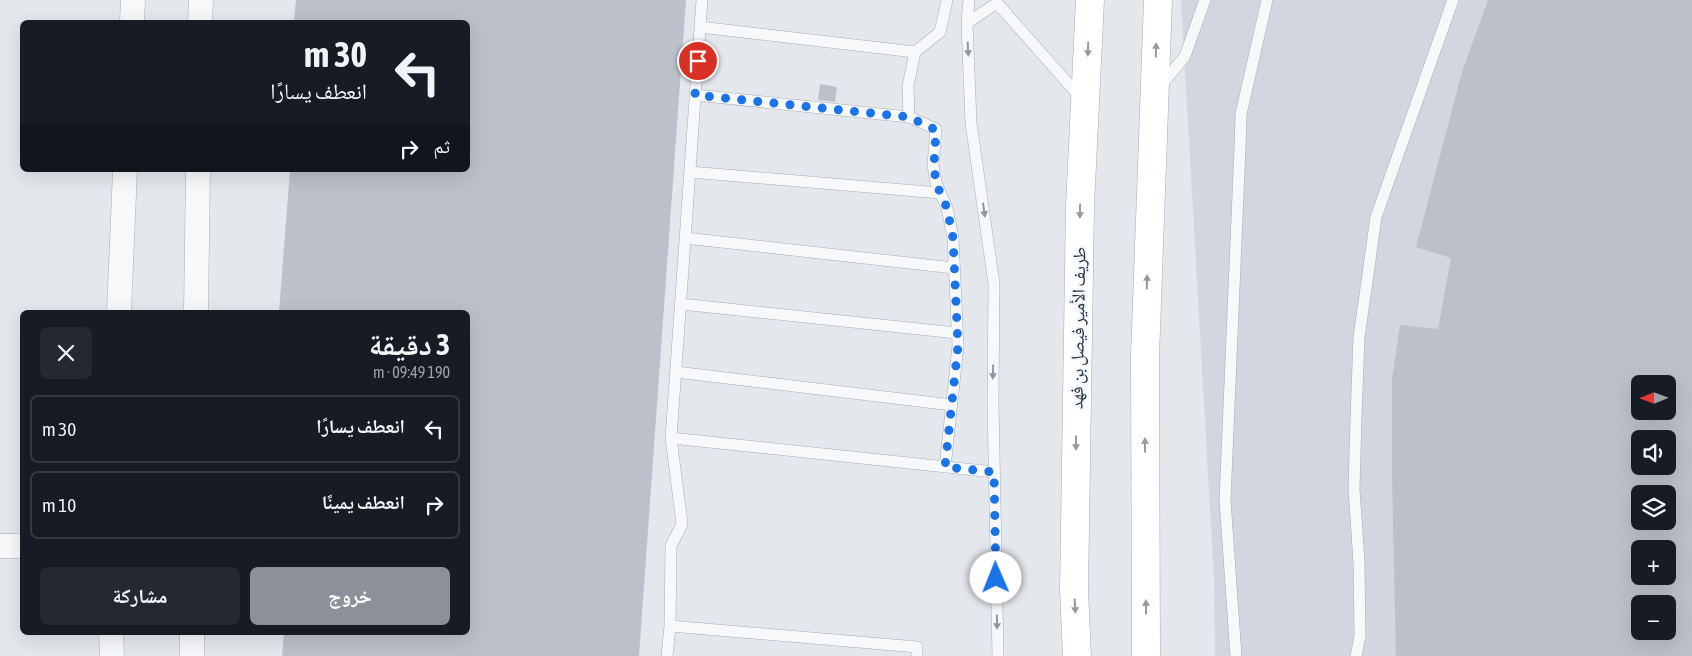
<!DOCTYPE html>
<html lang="ar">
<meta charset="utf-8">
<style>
:root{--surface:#171b24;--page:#242831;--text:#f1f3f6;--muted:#9ea1a6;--line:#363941;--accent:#8c9099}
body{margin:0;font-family:"Asap Condensed","Noto Naskh Arabic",sans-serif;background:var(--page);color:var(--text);direction:rtl;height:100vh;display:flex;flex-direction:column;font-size:19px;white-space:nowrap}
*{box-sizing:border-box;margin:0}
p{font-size:16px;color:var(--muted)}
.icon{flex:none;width:28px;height:28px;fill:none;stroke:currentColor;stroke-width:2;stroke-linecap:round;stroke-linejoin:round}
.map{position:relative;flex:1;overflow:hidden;direction:ltr}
.details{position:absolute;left:20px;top:310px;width:450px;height:325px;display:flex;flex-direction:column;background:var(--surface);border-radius:8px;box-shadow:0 5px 20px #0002;direction:rtl}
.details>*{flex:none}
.hud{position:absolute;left:20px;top:20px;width:450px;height:152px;border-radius:8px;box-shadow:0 5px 20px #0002;direction:rtl;background:#171b24;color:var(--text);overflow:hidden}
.needle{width:32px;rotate:269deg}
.controls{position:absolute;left:1631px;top:375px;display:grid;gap:10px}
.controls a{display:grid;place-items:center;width:45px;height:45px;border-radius:8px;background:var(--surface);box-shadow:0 5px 20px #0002;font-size:25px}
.pin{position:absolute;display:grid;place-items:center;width:42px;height:42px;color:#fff;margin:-21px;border:2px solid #fff;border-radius:50%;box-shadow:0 1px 5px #0007}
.me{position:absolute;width:55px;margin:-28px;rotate:359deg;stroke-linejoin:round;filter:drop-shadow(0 0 4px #0008)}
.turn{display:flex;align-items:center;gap:18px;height:105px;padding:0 20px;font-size:22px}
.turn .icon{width:65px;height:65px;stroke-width:2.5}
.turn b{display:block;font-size:35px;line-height:42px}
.then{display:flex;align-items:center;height:48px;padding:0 20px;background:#0003;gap:10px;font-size:19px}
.round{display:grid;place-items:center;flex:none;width:52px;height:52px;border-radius:8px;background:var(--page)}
.summary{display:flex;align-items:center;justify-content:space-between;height:85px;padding:0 20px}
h1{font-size:30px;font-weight:700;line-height:38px}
.primary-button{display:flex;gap:10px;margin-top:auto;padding:10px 20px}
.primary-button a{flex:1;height:58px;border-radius:8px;background:var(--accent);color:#fff;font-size:20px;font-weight:700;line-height:58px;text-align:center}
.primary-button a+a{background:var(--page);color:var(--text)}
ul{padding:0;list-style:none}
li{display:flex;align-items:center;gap:15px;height:68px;margin:0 10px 8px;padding:0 10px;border:2px solid var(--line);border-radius:8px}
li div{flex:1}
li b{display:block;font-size:19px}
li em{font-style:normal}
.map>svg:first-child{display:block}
.built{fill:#d2d6de;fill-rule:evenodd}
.building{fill:#bbc0ca;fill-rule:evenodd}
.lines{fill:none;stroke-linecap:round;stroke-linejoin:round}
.lane-casing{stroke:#a9aeb7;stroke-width:12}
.street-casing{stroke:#a9aeb7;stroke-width:25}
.primary-casing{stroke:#a3abb8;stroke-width:29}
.lane{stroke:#f7f8fa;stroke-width:11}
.street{stroke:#f7f8fa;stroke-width:24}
.primary{stroke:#fff;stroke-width:28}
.oneway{fill:#9196a0}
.oneway2{fill:#959aa2}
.route{stroke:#1a73e8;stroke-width:9;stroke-dasharray:0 16.2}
.labels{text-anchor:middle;stroke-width:4.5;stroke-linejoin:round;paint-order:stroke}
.street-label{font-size:18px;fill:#2b3445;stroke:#f4f6f9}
</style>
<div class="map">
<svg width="1692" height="656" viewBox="0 0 1692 656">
<rect width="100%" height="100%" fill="#e4e7ec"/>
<path class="built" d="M1181 0H1692V656H1215L1214 580ZM1640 384H1668V411H1640ZM1640 439H1668V466H1640ZM1640 494H1668V521H1640ZM1640 549H1668V576H1640ZM1640 604H1668V631H1640Z"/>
<path class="building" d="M296 0H686L639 656H282L284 632H468V312H279L290 170H468V22H294Z
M1488 0H1692V656H1396L1392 479V379L1400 325 1438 329 1451 258 1416 247 1462 72ZM1640 384H1668V411H1640ZM1640 439H1668V466H1640ZM1640 494H1668V521H1640ZM1640 549H1668V576H1640ZM1640 604H1668V631H1640Z
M820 84 837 87 835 102 818 100Z"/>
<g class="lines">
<g class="lane-casing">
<path id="lane" d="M969 0 967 23 971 123 994 284 993 402 998 656
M967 23 997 3 1081 98
M700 27 915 52
M1160 87 1185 56 1205 0
M695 95 909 117
M690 172 940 193
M685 238 954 268
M681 304 957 333
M676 372 952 405
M671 438 994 472
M945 467 958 346 953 238 947 208 936 183 933 165 936 129 909 117 908 86 915 52 940 32 947 0
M670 626 671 546 682 524 671 438 702 0
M667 656 670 626 917 647V656
M1236 656 1225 500 1240 148 1241 114 1267 0
M1356 656 1360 636 1359 562 1354 489 1356 418 1359 337 1368 274 1376 217 1453 0"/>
</g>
<g class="street-casing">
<path id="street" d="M132 22 133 0
M200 22 201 0
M119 312 125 170
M196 312 198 170
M0 546H22
M111 632 112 656
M192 656V632"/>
</g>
<g class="primary-casing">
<path id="primary" d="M1077 656 1074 590 1080 206 1090 0
M1146 656 1145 357 1158 0"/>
</g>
<use href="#lane" class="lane"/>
<use href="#street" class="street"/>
<use href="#primary" class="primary"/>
</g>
<defs><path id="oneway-solid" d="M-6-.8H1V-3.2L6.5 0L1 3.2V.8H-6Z" transform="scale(1.25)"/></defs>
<g class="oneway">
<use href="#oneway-solid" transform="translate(968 49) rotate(87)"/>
<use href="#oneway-solid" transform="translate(984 210) rotate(82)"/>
<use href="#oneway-solid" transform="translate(993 372) rotate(91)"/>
<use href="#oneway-solid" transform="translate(997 622) rotate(89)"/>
</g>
<g class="oneway2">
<use href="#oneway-solid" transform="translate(1088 49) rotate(92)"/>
<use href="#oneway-solid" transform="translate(1156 50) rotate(-88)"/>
<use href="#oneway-solid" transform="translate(1080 211) rotate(91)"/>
<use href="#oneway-solid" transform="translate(1147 282) rotate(-88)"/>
<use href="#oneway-solid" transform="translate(1076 443) rotate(91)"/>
<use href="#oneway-solid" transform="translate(1145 445) rotate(-90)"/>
<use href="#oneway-solid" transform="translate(1075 606) rotate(87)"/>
<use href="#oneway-solid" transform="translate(1146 607) rotate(-90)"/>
</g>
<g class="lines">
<path class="route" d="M698 61 695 95 909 117 936 130 934 165 936 183 947 208 953 238 958 346 945 467 994 472 996 578"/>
</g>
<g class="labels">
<g class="street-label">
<text transform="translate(1078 328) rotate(-89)" y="6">طريف الأمير فيصل بن فهد</text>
</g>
</g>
</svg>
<div class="controls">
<a><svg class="needle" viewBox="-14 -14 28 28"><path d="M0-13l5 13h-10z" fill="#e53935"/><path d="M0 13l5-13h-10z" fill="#9ea1a6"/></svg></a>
<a><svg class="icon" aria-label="sound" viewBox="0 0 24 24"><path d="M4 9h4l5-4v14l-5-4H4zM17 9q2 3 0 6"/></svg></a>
<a><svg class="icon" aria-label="layers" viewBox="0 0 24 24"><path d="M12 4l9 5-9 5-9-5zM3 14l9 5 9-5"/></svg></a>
<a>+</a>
<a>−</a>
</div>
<div class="pin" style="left:698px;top:61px;background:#d93025"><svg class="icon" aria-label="arrive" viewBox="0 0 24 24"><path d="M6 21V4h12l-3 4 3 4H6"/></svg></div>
<svg class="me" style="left:996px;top:578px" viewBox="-20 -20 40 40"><circle r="19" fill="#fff"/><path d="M0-13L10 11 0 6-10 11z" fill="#1a73e8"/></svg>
<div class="hud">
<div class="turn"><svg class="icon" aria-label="left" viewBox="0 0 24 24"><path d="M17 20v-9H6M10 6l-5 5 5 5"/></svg><div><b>30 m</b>انعطف يسارًا</div></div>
<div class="then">ثم<svg class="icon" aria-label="right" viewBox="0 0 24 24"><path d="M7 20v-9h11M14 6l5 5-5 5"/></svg></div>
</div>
<section class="details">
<div class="summary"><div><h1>3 دقيقة</h1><p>190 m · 09:49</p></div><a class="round"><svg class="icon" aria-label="close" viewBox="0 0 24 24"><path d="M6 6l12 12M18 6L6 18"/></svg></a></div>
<ul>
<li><svg class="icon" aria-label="left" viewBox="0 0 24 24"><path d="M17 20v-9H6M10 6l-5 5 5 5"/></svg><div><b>انعطف يسارًا</b></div><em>30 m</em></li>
<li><svg class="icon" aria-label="right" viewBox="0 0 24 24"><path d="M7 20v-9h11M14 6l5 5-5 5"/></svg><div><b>انعطف يمينًا</b></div><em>10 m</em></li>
</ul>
<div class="primary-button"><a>خروج</a><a>مشاركة</a></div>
</section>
</div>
